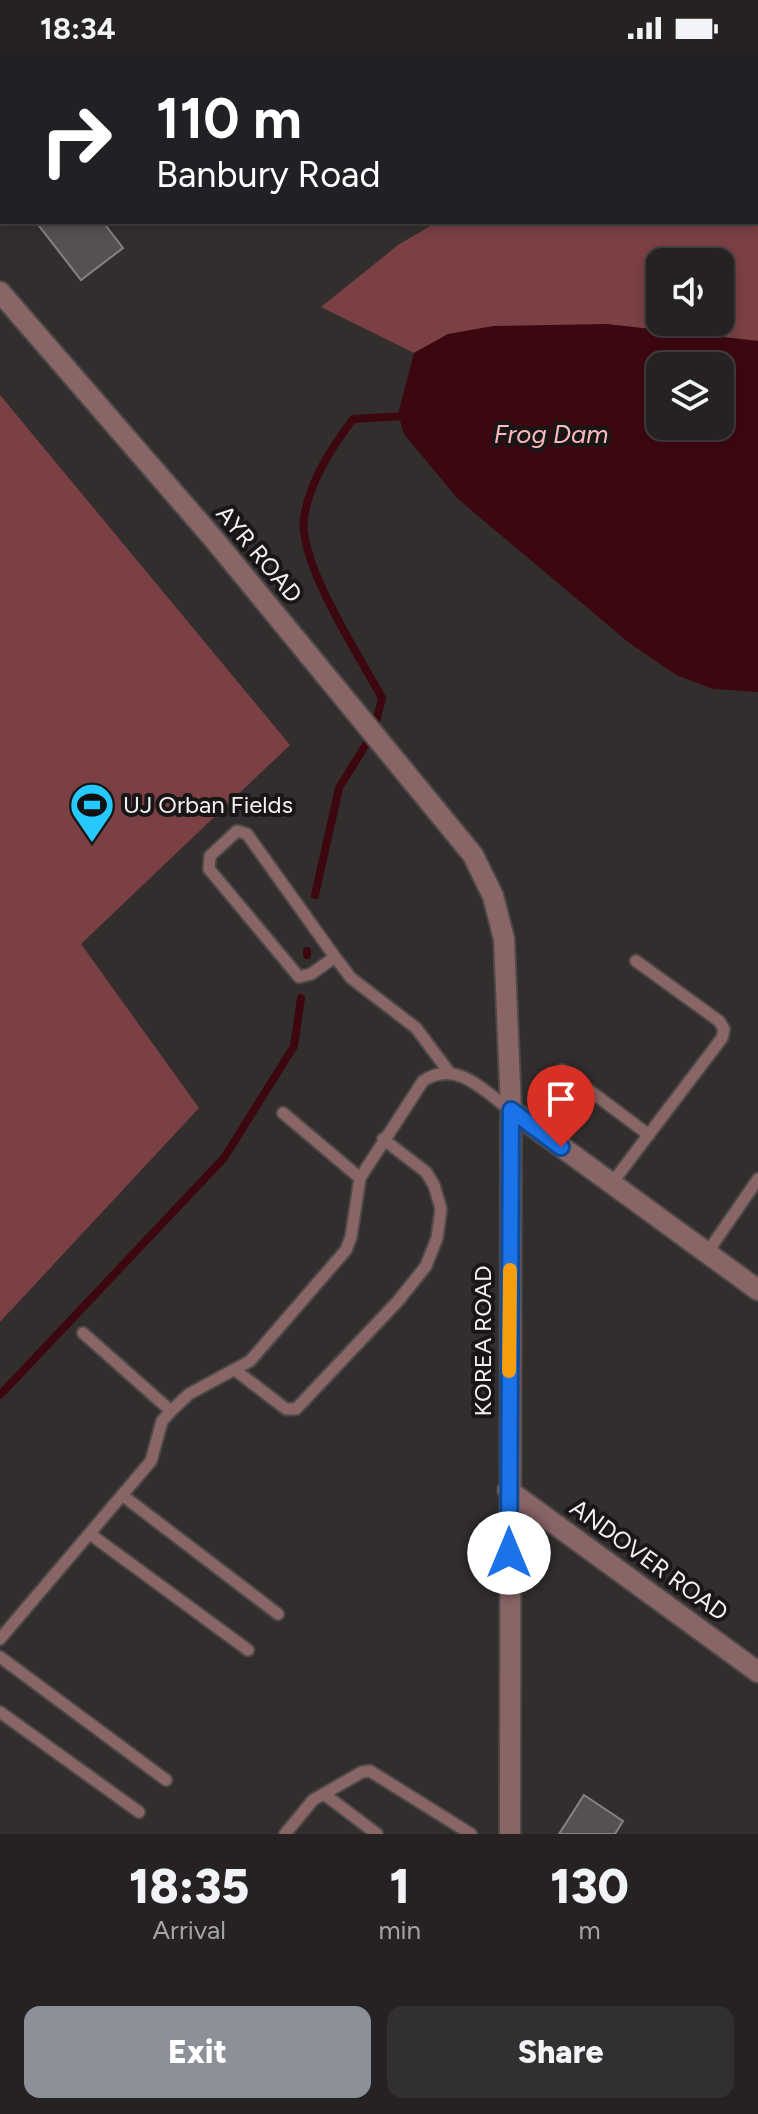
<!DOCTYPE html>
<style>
:root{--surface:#262222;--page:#322f2f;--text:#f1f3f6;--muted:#a4a4a5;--line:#423f40;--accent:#8c9099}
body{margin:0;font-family:Figtree,sans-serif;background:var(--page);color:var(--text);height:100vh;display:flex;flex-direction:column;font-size:30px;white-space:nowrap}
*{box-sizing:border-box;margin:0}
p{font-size:26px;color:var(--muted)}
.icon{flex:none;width:44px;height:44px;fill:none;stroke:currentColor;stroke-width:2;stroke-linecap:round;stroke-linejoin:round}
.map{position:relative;height:1778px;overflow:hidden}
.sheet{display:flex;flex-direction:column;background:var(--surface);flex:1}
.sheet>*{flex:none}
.banner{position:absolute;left:0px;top:0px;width:758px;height:168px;box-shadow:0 4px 12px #0003,0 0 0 2px var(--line);background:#202124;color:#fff;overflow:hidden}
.fabs{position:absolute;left:646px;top:192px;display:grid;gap:16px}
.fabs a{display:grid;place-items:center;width:88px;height:88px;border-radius:16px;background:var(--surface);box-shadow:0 4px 12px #0003,0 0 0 2px var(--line);font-size:40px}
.pin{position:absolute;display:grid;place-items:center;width:68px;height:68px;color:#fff;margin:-82px -34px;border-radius:50% 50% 50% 0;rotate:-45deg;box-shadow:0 0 8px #0007}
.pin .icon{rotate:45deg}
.me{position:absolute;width:88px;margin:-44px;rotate:0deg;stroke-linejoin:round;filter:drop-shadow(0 0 6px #0008)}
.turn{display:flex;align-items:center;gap:28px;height:168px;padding:0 24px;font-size:36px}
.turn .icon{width:104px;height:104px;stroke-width:2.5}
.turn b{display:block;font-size:56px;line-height:68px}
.eta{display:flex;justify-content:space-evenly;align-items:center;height:136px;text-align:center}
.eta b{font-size:48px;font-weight:800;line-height:56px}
.primary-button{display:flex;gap:16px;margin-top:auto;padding:16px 24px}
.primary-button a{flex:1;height:92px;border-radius:16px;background:var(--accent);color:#fff;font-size:32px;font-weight:800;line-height:92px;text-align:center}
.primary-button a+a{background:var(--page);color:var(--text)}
.status{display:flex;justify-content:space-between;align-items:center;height:56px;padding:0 40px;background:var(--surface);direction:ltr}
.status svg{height:22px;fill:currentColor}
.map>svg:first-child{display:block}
.green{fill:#7a4044;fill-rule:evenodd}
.water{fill:#3d0710;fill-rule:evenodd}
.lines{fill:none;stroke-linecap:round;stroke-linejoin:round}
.stream{stroke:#3d0710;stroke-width:8}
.building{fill:#565050;stroke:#888181;stroke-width:2}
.lane-casing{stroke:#4e4949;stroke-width:15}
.street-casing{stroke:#4e4949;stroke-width:24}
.lane{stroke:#896566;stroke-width:11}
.street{stroke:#896566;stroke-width:20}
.route-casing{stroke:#114b97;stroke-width:20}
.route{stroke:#1a73e8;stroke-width:14}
.slow{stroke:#f59e0b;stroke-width:14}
.labels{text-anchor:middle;stroke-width:8;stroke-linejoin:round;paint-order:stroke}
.street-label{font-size:24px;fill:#f4f0f0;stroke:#191617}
.poi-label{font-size:24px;fill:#f4f0f0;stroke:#191617;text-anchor:start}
.water-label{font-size:26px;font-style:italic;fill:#febabb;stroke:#191617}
</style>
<div class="status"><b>18:34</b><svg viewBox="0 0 49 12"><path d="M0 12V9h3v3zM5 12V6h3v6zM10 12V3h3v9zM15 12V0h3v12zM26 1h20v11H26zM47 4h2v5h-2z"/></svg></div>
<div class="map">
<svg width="758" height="1778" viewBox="0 0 758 1778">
<rect width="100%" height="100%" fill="#332e2e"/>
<path class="green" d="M758 17V285L606 268 448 278 414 297 321 251 398 189 437 166H756ZM660 206H720V266H660Z
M0 339 290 689 81 888 199 1052 0 1266Z"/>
<path class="water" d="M606 268 758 285V636L713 633 676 619 628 586 458 443 404 378 398 358 414 297 448 278 493 270ZM660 310H720V370H660Z"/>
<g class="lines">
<path class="stream" d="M315 839 339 732 373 677 382 642C360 601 298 507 304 462 310 424 331 393 353 363L406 360
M307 899V895
M0 1339 224 1102 294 990 301 942"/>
</g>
<path class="building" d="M36 166H103L123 192 81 224Z
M584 1739 623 1765 615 1778H559Z"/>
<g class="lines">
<g class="lane-casing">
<path id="lane" d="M335 901 311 918 299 921 209 813 210 800 237 775 247 778 335 901 351 922 416 972 449 1016
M562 1014 649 1079
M283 1057 360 1122
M612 1127 722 982 724 973 719 965 636 905
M707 1197 758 1123
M83 1277 171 1355
M235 1314 286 1353H296L398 1245 426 1210 437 1182 441 1153 434 1129 426 1116 383 1083
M122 1439 278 1558
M90 1478 248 1594
M0 1583 151 1405 162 1365 171 1355 189 1338 250 1305 346 1194 351 1181 360 1122 423 1025C456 1003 483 1034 510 1054
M0 1601 166 1724
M0 1656 139 1756
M324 1738 377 1778
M285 1778 313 1744 362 1716 370 1715 471 1778"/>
</g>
<g class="street-casing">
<path id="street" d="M169 2 172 0
M485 2V0
M0 149 2 147
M0 236 212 481 473 799 493 840 504 883 511 1054 510 1778
M511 1054 758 1234
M508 1434 758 1616"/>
</g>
<use href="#lane" class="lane"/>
<use href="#street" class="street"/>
</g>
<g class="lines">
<g class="route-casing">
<path id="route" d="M509 1497 511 1054 561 1091"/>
</g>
<use href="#route" class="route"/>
<path class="slow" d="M509 1315 510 1214"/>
</g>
<defs>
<g id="stadium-pin" transform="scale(2.3)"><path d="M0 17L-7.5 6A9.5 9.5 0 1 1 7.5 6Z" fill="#25c9fe" stroke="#191617"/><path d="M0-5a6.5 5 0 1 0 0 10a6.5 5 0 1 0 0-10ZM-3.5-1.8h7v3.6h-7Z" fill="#111"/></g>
</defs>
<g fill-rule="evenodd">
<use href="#stadium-pin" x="92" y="749"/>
</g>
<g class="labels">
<g class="street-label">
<text transform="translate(259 498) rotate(50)" y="8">AYR ROAD</text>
<text transform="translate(483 1285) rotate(-90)" y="8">KOREA ROAD</text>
<text transform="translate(649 1504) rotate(36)" y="8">ANDOVER ROAD</text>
</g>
<g class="poi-label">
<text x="123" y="757">UJ Orban Fields</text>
</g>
<g class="water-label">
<text x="551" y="387">Frog Dam</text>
</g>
</g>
</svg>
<div class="fabs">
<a><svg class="icon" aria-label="sound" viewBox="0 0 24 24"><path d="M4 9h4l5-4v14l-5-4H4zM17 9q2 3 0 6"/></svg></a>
<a><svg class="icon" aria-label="layers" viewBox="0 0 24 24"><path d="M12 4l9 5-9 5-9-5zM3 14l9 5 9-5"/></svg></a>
</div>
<div class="pin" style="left:561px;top:1091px;background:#d93025"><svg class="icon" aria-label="arrive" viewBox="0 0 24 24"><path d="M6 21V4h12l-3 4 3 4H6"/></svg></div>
<svg class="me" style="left:509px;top:1497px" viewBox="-20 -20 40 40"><circle r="19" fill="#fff"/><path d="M0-13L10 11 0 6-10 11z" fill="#1a73e8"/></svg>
<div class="banner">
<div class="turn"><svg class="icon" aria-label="right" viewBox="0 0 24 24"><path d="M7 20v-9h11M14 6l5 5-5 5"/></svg><div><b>110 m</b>Banbury Road</div></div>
</div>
</div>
<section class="sheet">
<div class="eta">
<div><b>18:35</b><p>Arrival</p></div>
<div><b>1</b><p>min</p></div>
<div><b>130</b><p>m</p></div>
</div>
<div class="primary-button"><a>Exit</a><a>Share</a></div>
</section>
